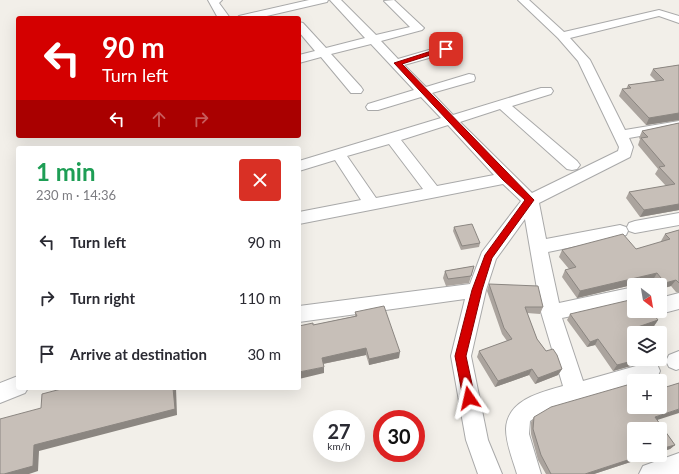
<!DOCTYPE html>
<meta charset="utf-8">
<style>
:root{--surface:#fff;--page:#f2f2f3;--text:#2b2b33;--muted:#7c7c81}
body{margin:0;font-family:Lato,sans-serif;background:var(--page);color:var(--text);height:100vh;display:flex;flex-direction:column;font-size:15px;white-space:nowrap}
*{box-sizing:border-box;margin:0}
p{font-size:13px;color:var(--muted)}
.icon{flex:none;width:22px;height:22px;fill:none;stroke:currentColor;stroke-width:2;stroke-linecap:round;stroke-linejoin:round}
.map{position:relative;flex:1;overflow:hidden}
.sheet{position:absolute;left:16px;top:146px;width:285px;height:244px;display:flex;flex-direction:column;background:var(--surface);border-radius:4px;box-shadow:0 4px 16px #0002}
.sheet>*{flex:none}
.hud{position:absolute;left:16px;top:16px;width:285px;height:122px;border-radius:4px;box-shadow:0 4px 16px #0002;background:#d40000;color:#fff;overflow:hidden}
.needle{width:26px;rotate:149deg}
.controls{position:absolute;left:627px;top:278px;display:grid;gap:8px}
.controls a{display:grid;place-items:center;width:40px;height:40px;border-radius:4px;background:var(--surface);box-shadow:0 4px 16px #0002;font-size:20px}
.speed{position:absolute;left:313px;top:410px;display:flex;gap:8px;font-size:20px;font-weight:700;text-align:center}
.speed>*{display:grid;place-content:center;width:52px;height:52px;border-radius:50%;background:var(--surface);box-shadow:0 4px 16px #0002;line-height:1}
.speed small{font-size:10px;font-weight:400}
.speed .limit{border:6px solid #d22;background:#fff;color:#111}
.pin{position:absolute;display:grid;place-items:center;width:34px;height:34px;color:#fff;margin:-17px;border-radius:8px;box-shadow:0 2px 6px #0006}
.me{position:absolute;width:44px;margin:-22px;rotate:349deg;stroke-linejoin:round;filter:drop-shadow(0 0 3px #0008)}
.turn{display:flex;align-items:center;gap:14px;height:84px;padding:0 20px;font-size:18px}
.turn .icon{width:52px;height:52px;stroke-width:2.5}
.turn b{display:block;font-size:28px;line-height:34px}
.lanes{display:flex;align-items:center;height:38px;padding:0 20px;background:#0003;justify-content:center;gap:20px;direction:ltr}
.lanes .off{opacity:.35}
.round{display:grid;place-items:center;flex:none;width:42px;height:42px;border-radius:4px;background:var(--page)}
.headline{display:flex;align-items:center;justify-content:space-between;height:68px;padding:0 20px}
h1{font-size:24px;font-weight:700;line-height:30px;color:#1e9e55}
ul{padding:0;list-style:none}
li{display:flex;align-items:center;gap:12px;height:56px;padding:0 20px}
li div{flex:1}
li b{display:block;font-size:15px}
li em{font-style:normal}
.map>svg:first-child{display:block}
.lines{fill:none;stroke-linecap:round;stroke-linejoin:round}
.minor-casing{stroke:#a9a9a9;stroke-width:2}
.minor{fill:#fff;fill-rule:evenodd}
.wall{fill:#aba49e}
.shaded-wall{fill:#8b8681}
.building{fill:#c7bfb8;stroke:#8b8681}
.route{fill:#d40000;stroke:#8a0000}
</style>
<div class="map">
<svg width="679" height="474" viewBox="0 0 679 474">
<rect width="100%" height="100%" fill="#f2efe9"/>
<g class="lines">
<g class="minor-casing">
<path id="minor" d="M208 0H222L219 3 230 18H218Z
M309 0H328L327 2 258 18H237L239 16Z
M330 0H341L376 35 410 27 384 1 394 0 424 28 422 30 381 41 398 59 446 45 450 46 452 49 450 52 404 65 426 87 469 74 474 75 475 78 474 81 432 93 453 115 541 88H551L553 91 551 94 512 106 577 161 580 165 577 169 572 170 567 169 500 109 460 122 532 193 618 151 619 147 578 61 558 38 518 0H529L564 32 659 10 679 16V23L659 16 570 38 590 60 625 130 679 121V129L629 138 633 147 630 157 539 203 546 239 620 225 626 227 628 231 626 235 620 237 548 252 559 303 634 287V303L562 318 583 381 650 362 657 364 660 371 657 378 648 381H634V385L548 410 530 421 529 434 541 474H517C513 460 506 444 506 429 507 400 541 392 563 386L541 312 525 219 496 259 486 290 471 356 488 440 502 474H478L466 440 451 356 465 299 299 322V306L470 284 482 252 521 201 503 184 299 224V212L361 200 335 160 299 171V161L441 118 421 97 378 110H368L366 107 368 104 414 90 371 44 331 54 361 87 363 90 361 93H351L321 57 299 63V55L315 51 299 32V22L303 23 326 48 365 38ZM448 125 494 175 437 186 401 140ZM389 144 423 189 376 198 347 156Z
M679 213V225L635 233 629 231 627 227 629 223 635 221Z
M679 293V309L660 314 653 311H660V298Z
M679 351V369L676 370 669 367 666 361 669 355Z
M18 376V388H28L25 393 0 403V383Z
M679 453V474H639L643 466Z"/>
</g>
<use href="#minor" class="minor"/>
</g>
<path class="wall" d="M679 65V120L646 125 619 96 622 89H626L628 85 656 81 650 75 653 69Z
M679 123V210L640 217 626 198 629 192 666 186 655 174 658 169 638 145 640 139 639 138 642 131Z
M454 227 480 243 479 247 461 250 453 231Z
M679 230V293L676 292 671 286 661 289H660V285H657L653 280 577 298 562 277 565 270 569 269 559 257 562 250 636 249 662 242 661 241 665 234Z
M474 266 469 283 446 286 443 278 445 271Z
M489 284 543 307 540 314 527 313 537 339 546 351 562 369 558 375 535 384 529 375 495 387 477 357 479 351 507 341 502 334 487 291Z
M355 312 399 358 369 365 366 355 323 364 324 373 313 325 355 316Z
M570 314 658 320 654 326 635 332 648 361 613 371 595 345 587 347 567 320Z
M534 417 657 420 675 445 670 449 594 474H546L538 460 531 434V422Z"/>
<path class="shaded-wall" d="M679 113V120L646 125 649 118Z
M679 204V210L640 217 644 210Z
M657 273 653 280 577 298 580 291Z
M676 280 671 286 661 289 665 283Z
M658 320 654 326 628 335 632 329Z
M598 339 595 345 587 347 590 342Z
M366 348V355L322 364V358Z
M400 352 399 358 369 365V359Z
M640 359H650L648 361 613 371 617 365Z
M324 367V373L299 379V372Z
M532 369 529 375 495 387 498 381Z
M562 369 558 375 535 384 538 378Z
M173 388H176L177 415 39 451 38 471 29 474H4L34 445Z
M679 409V413L651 422 655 417Z
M675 445 670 449 660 452V449Z
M643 455H652L594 474H585Z"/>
<path class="building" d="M679 65V113L649 118 622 89 631 88 628 85 664 80 653 69Z
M679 123V204L644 210 629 192 675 184 659 167 665 166 641 138 648 137 642 131Z
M472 224 480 243 462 246 454 227Z
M679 230V283L676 280 665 283 657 273 580 291 565 270 576 267 562 250 623 234 636 249 670 239 665 234Z
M474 266 471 276 448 279 445 271Z
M489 284 538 286 543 307H525L537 339 546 351 553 349 557 355 562 369 538 378 532 369 498 381 479 351 512 339 504 328Z
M634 299V311H651L658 320 632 329 635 333H634V359H640L617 365 598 339 590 342 570 314Z
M384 306 400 352 369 359 366 348 322 358 324 367 299 372V326L313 323V325L357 316 355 312Z
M640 377H655L658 381H639Z
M634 383V407H660V384L663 388 679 383V409L655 417 675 445 660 449V429H634V455H643L585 474H551L541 455 533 429 534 417 551 407Z
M65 388H173L175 409 34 445 33 466 4 474H0V419L41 408 42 394Z"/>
<path class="route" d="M444 47 449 49 402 64 534 200 492 258 482 290 466 356 475 398 473 402 469 404 465 402 463 398 455 356 472 290 485 255 525 200 503 180 394 63Z"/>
</svg>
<div class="controls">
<a><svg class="needle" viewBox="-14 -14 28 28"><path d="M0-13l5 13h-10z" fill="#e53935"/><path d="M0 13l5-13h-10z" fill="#7c7c81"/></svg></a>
<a><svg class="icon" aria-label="layers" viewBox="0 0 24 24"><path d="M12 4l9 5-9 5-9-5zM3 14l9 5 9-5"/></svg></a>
<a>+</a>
<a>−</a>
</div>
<div class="speed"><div>27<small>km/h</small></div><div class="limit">30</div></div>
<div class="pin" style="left:446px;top:49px;background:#d93025"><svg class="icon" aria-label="arrive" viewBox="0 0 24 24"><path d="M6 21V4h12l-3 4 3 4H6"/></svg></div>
<svg class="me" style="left:469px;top:398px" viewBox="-20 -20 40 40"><path d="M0-17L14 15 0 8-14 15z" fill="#d40000" stroke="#fff" stroke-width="4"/></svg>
<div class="hud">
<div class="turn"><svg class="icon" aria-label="left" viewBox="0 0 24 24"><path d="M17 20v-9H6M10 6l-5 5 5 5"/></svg><div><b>90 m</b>Turn left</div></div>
<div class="lanes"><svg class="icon" aria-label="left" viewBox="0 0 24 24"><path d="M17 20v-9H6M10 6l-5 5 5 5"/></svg><svg class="icon off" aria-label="ahead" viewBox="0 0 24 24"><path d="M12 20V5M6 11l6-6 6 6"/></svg><svg class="icon off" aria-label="right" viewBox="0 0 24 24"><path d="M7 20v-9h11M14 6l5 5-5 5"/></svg></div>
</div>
<section class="sheet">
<div class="headline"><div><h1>1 min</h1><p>230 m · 14:36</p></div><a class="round" style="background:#d93025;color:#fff"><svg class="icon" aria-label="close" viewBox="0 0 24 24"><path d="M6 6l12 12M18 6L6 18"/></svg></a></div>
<ul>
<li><svg class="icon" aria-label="left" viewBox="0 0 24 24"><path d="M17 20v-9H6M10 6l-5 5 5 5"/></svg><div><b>Turn left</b></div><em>90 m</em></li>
<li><svg class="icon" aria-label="right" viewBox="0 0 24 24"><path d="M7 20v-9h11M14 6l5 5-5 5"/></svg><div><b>Turn right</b></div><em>110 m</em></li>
<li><svg class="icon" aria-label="arrive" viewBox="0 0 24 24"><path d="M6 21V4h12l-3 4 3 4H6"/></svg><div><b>Arrive at destination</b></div><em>30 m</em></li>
</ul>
</section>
</div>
